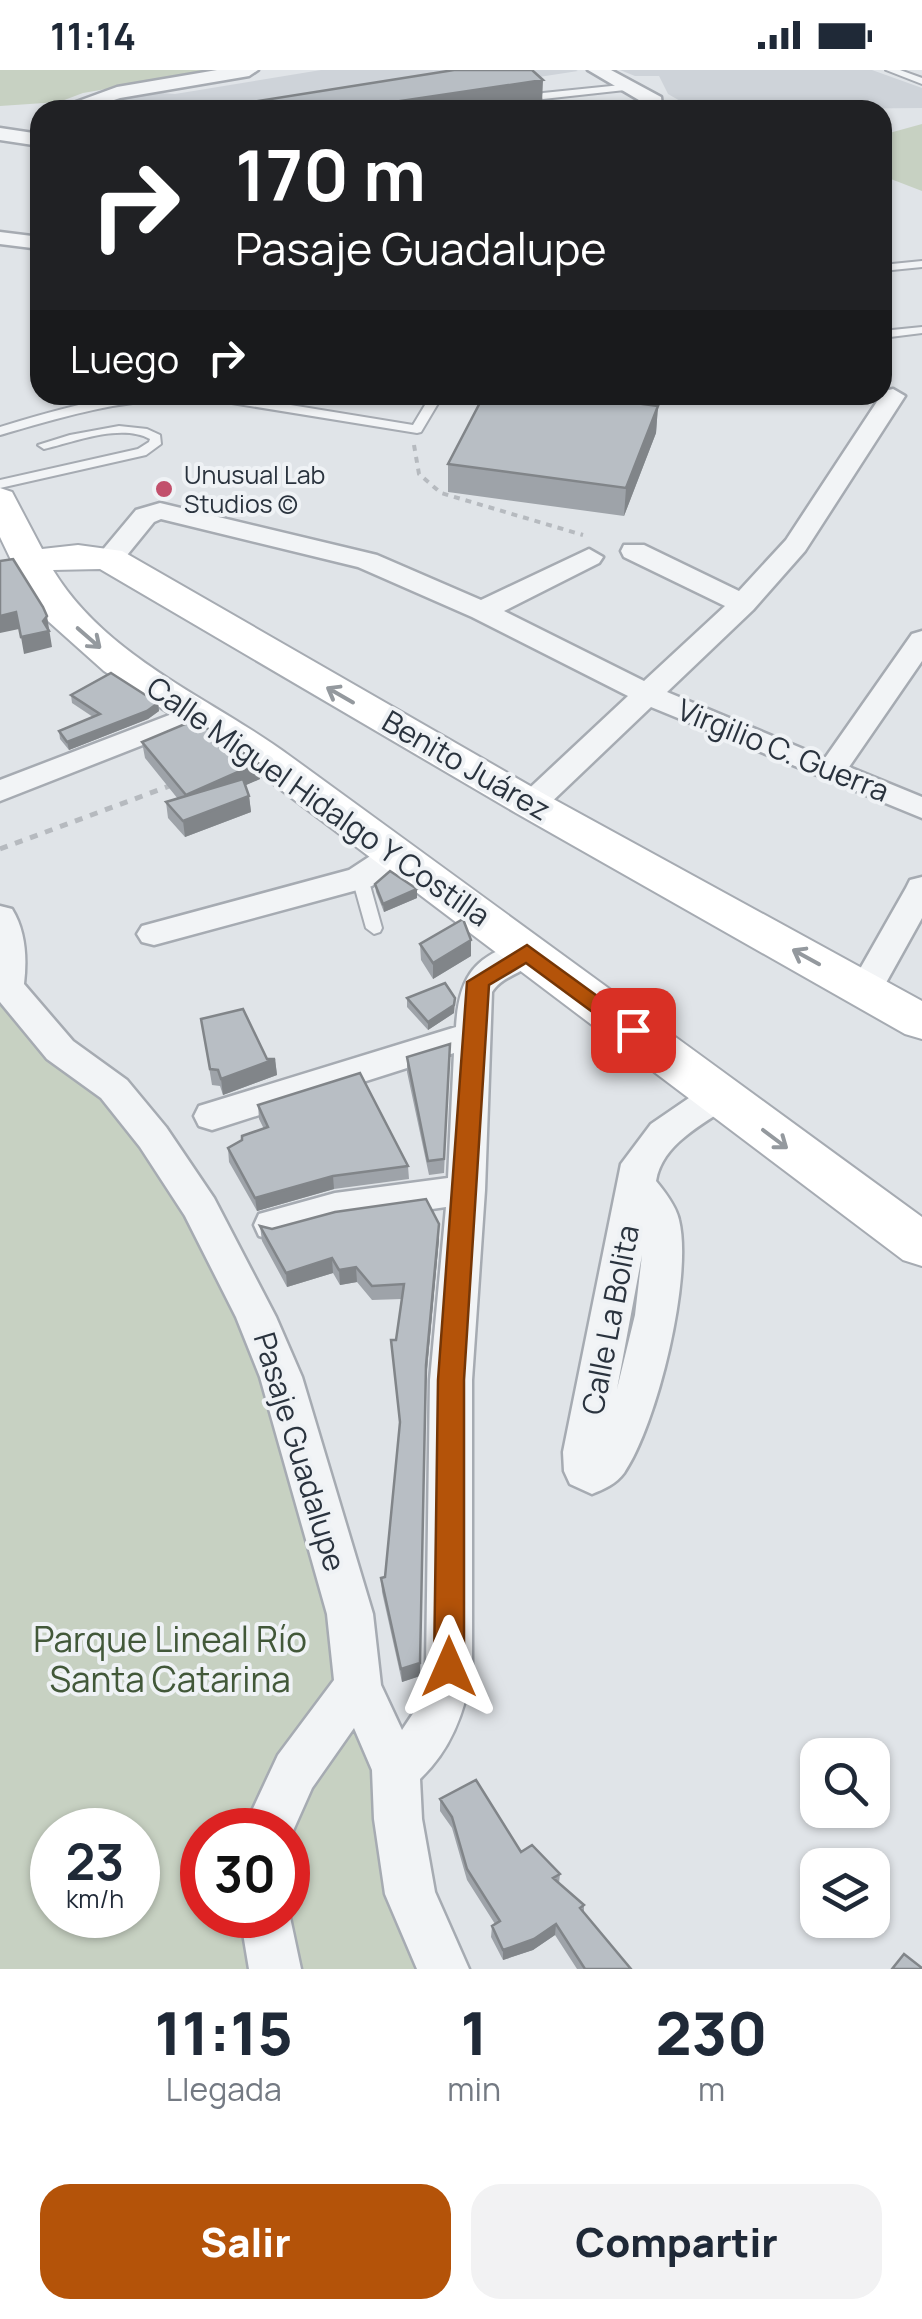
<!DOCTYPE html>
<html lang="es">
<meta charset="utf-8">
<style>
:root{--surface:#fff;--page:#f2f2f3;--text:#1f2937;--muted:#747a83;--accent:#b45309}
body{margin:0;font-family:Manrope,sans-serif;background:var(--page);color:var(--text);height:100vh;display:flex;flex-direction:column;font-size:38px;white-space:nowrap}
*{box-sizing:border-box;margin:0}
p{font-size:32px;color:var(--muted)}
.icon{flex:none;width:55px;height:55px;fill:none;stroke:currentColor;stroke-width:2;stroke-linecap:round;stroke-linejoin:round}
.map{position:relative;height:1899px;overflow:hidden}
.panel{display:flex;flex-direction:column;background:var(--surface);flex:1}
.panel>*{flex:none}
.top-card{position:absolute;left:30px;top:30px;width:862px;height:305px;border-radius:30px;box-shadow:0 2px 8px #0004;background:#202124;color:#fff;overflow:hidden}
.buttons{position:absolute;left:800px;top:1668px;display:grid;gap:20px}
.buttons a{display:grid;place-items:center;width:90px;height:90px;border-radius:20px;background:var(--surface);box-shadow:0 2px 8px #0004;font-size:50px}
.speed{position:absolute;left:30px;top:1738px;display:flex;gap:20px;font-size:50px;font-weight:700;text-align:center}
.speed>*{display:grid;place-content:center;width:130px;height:130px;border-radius:50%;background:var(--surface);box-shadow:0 2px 8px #0004;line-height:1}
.speed small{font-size:25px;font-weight:400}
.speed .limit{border:15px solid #d22;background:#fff;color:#111}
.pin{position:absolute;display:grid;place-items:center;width:85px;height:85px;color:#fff;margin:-42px;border-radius:20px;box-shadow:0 5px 15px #0006}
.me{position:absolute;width:110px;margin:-55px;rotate:0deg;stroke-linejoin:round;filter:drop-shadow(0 0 8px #0008)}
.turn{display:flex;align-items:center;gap:35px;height:210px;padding:0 40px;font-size:45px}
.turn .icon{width:130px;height:130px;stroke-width:2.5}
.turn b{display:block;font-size:70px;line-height:85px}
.then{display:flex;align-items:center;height:95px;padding:0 40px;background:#0003;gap:20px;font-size:38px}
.eta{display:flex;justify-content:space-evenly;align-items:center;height:170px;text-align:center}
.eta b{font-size:60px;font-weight:800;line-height:70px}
.cta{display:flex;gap:20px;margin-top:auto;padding:20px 40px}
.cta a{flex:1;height:115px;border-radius:30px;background:var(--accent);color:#fff;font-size:40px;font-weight:800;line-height:115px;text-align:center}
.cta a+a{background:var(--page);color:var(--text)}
.status{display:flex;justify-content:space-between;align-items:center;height:70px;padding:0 50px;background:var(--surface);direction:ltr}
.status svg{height:28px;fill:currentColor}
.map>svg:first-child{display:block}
.built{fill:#ced3d9}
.green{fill:#c7d1c2;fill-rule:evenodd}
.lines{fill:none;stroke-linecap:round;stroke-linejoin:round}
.lane-casing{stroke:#a6abb2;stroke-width:4}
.street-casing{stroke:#a6abb2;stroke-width:5}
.secondary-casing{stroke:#a6abb2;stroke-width:4}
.path-far1{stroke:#b6babf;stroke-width:4;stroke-dasharray:6 6;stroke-linecap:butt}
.path{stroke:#b6babf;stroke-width:5;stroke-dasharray:8 8;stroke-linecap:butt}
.lane{fill:#f2f4f6;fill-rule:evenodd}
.street{fill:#f2f4f6;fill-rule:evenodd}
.secondary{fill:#fff;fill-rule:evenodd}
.wall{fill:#9ea3a9}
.shaded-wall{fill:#818589}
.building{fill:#b8bec4;stroke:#818589;stroke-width:2.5}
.oneway{stroke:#94999e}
.route{fill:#b45309;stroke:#753606;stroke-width:2.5}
.poi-dot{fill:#c2506c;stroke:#eff2f5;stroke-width:4}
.labels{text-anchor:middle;stroke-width:8;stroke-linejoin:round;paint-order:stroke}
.far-poi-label{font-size:25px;fill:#2a333e;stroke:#eff2f5;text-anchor:start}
.street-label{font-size:30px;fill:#2a333e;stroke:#eff2f5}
.near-park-label{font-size:35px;fill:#425839;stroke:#eff2f5}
</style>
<div class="status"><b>11:14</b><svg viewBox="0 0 49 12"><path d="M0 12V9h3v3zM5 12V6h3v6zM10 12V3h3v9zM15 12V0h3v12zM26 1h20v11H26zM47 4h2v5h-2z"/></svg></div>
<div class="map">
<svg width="922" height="1899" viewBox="0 0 922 1899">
<rect width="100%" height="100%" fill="#e0e4e8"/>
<path class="built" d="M321 0H576L578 1 325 40H82L105 30 147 22 175 24Z
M620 0H872L922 18V38L696 40 668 24 659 6H635Z"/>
<path class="green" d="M0 0H216L83 23 59 32 0 36Z
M922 54V121L883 106 882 65Z
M0 926 107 1030 199 1169 265 1304 365 1643 419 1899H0ZM52 1760H138V1845H52ZM202 1760H288V1845H202Z"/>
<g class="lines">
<g class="lane-casing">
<path id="lane" d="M886 0H900L922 8V14Z
M631 14 636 17 634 19 543 29 538 26 543 23Z
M922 191V197L882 201V195Z
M922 257V263L882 268V261Z
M128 325H182L176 329C114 331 59 348 0 365V357C42 344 85 332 128 325Z
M201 325H229L413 355 431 325H443L421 362 417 363 207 329Z
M574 325H602L640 334 634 338 580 329Z
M119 356 147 359 160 365 161 374 146 385 0 418V410L138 379 149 372 150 369C121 353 74 372 44 379L38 375 70 365Z
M360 803 368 808 382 858 380 862 374 864 366 858 352 808Z"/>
</g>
<g class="street-casing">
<path id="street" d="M217 0H258L249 6 120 28 84 40H54L117 17Z
M588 0H611L661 27 662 37 632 40 644 33Z
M0 58 40 64V76L0 70Z
M0 162 40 167V179L0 174Z
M893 319 905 326 805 481 753 540 667 622 825 688 912 564 922 561V591L849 697 922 727V748L651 637 542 741H520L515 734 520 727 628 626 472 547 358 497 161 449 154 452 119 495H99L95 489 136 440 160 433 377 485 481 530 589 479 603 487 599 493 504 541 644 611 725 536 624 487 621 481 624 475H644L739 521 786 470 884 321Z
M198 634 209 637 213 643 209 649 0 731V710Z
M395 774 406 777 411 784 372 816 154 875 142 872 137 864 142 856 349 800 384 777Z
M922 807V848L882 920 877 928 865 932 853 928 848 920 906 818 910 810Z
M0 836 12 839C26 862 27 888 24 914L73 971 127 1010 166 1057 214 1128 276 1247 302 1307 373 1544 381 1615 402 1660 416 1639 426 1597 430 1310 446 1137 335 1153 273 1170 259 1166 254 1155 259 1144 335 1123 448 1108 454 983 212 1060 199 1056 194 1046 199 1036 456 957C459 905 475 885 527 870L539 874 544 882C532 902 504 903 492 922L485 1120 472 1310V1597C466 1639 452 1679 420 1709L422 1749 435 1822 469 1899H417L385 1824 374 1749 372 1700 354 1658 312 1718 288 1772V1760H243L278 1685 334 1610 327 1544 260 1307 236 1247 185 1146 140 1077 101 1028 47 989 0 932Z
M718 1013 731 1017 736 1026 731 1035C702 1055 662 1074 656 1111 665 1122 676 1136 679 1150 693 1207 657 1355 624 1403 616 1414 604 1419 592 1424L570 1414 564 1401 563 1382 621 1094 651 1054 705 1017ZM642 1185 635 1245 617 1319Z
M288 1838 301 1899H249L240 1845H288Z"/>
</g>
<g class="secondary-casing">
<path id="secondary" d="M0 418 12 422 42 479 78 475 122 481 546 725 922 931V969L905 964 516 743 100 499 53 500C108 589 208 626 290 686 500 839 711 993 922 1147V1196L903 1190 244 692 104 601 48 551 12 492 0 467Z"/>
</g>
<path class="path-far1" d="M414 375 419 404 441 423 583 465"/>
<path class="path" d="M0 779 172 715"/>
<use href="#lane" class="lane"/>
<use href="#street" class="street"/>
<use href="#secondary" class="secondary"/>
</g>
<path class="wall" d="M658 336 656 363 624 446 448 422V394Z
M71 625 158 633 159 641 148 649 69 680 60 669 59 661 93 647 72 633Z
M197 659 260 709 245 715 249 726 251 742 185 767 168 748 166 732 178 729 145 688 142 672Z
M375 814 417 819V828L384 842 376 822Z
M471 870V886L433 909 421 890 420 874Z
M407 928H455L454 943 428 960 407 937Z
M201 949 267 989H275L277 1005 223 1025 220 1016 212 1015Z
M450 974 444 1103 429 1105 407 1002V987Z
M258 1035 408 1096 409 1109 334 1119 257 1141 229 1092 228 1078 264 1059 259 1049Z
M260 1156 272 1159 439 1169 426 1310 420 1606 402 1612 382 1522 381 1508 385 1507 400 1357 391 1270H396L402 1229 372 1230 357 1212 340 1215 333 1203 287 1217 262 1171Z
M440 1729 521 1782 560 1804 559 1813 584 1835V1843L631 1899H577L555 1865 533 1880 503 1890 491 1867 492 1856 495 1854 467 1810 452 1758 440 1741Z"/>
<path class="shaded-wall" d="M543 10 542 34 501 40H340Z
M658 336 656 363 624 446 626 418Z
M16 542 19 559 0 563V546Z
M47 546 52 577 24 584 21 567 43 551Z
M158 633 159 641 148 649 69 680 67 672Z
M258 693 260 709 187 741 186 725Z
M249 726 251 742 185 767 183 751Z
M417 819V828L384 842 383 834Z
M471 870V886L433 909V893Z
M455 928 454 943 428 960V952Z
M275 989 277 1005 223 1025 221 1009Z
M333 1106 334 1119 257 1141 255 1128Z
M439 1154V1169L426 1310 420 1606 402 1612 401 1599Z
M332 1188 333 1203 287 1217 286 1203Z
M356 1197 357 1212 340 1215 339 1200Z
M556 1854 555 1865 533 1880 503 1890V1880Z"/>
<path class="building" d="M454 0H532L543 10 340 40H259L258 31Z
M484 325H574L658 336 626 418 448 394Z
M13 489 43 537 47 546 43 551 49 561 21 567 16 542 0 546V491Z
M111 603 158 633 147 641 67 672 59 661 100 644 71 625Z
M192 651 197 659 207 658 258 693 186 725 142 672Z
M243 709 249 726 183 751 166 732Z
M390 801 417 819 383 834 375 814Z
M463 849 471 870 433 893 420 874Z
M445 913 455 928 454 935 428 952 407 928Z
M243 939 267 989H275L221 1009 218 1000 210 999 201 949Z
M450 974 444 1089 428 1091 407 987Z
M360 1003 408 1096 333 1106 255 1128 228 1078 242 1070V1066L268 1057 258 1035Z
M426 1129 439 1154 426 1295 420 1593 401 1599 381 1508 385 1507 400 1352 391 1270H396L404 1214 372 1216 356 1197 339 1200 332 1188 286 1203 260 1156 272 1159 335 1142Z
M476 1710 521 1782 532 1775 560 1804 553 1808 584 1835 580 1838 631 1899H585L556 1854 534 1869 503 1880 492 1856 500 1851 467 1799 452 1747 440 1729Z
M904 1884 922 1898V1899H892Z"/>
<defs><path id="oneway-shaft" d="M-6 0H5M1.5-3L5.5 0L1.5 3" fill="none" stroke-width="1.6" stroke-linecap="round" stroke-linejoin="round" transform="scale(2.5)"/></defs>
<g class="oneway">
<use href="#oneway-shaft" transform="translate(89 568) rotate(41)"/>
<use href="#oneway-shaft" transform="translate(340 625) rotate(-150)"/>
<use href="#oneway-shaft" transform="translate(806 887) rotate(-151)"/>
<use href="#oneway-shaft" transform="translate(775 1069) rotate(37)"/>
</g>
<path class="route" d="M527 875 644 960 633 969 625 966 526 893 489 915 464 1310V1597L460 1607 449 1611 439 1607 434 1597 438 1310 467 912Z"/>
<circle class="poi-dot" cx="164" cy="419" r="10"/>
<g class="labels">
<g class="far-poi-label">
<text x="184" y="414">Unusual Lab<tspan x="184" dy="29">Studios ©</tspan></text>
</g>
<g class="street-label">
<text transform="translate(783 681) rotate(22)" y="10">Virgilio C. Guerra</text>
<text transform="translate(466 696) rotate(30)" y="10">Benito Juárez</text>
<text transform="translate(318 732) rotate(35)" y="10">Calle Miguel Hidalgo Y Costilla</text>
<text transform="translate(611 1250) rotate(-79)" y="10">Calle La Bolita</text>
<text transform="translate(299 1382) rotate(73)" y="10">Pasaje Guadalupe</text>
</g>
<g class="near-park-label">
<text x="170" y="1582">Parque Lineal Río<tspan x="170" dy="40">Santa Catarina</tspan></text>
</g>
</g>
</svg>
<div class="buttons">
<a><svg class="icon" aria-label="search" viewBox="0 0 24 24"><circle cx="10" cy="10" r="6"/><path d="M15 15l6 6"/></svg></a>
<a><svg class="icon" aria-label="layers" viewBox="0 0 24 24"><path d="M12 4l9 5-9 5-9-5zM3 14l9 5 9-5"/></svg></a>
</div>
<div class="speed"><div>23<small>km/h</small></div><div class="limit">30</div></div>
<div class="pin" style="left:633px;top:960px;background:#d93025"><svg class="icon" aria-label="arrive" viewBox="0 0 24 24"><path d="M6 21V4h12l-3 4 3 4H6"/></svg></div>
<svg class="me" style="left:449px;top:1597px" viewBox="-20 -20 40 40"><path d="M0-17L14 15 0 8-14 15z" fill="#b45309" stroke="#fff" stroke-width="4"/></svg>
<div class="top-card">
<div class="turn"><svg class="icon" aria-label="right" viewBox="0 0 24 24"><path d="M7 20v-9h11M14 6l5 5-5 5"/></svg><div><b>170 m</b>Pasaje Guadalupe</div></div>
<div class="then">Luego<svg class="icon" aria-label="right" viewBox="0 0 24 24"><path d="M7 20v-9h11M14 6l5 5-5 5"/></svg></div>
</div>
</div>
<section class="panel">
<div class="eta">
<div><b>11:15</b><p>Llegada</p></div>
<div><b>1</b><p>min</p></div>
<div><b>230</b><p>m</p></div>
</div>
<div class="cta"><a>Salir</a><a>Compartir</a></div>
</section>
